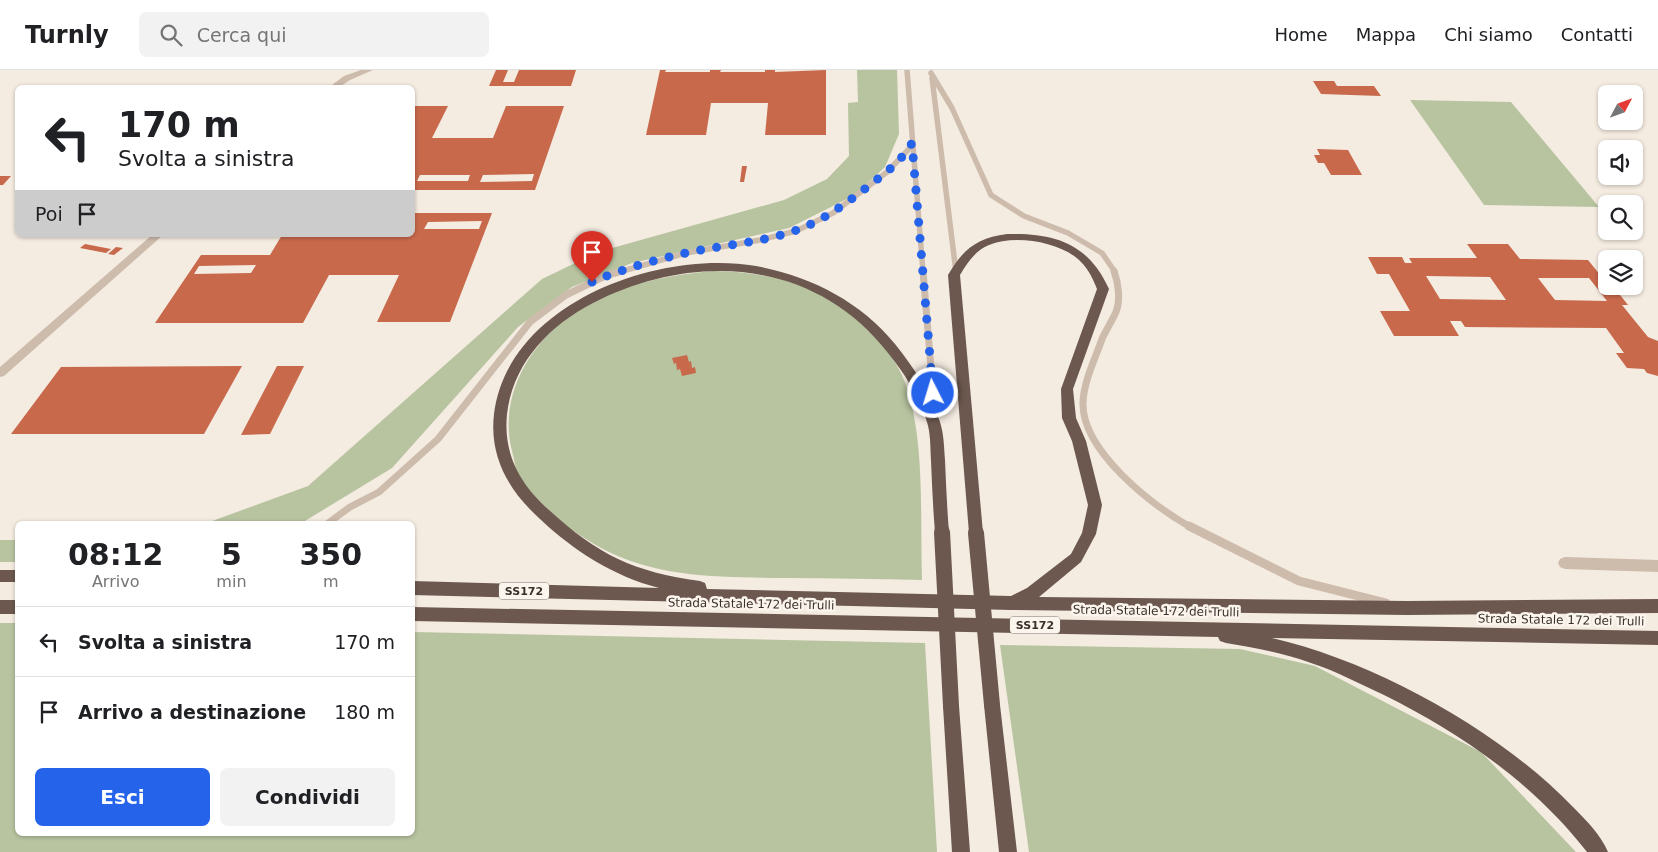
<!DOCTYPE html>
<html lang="it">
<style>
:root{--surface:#fff;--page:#f2f2f2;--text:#202124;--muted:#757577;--line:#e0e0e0;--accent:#2563eb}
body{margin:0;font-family:"DejaVu Sans",sans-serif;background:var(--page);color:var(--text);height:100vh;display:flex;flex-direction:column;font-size:19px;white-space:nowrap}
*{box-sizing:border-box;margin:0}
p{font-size:16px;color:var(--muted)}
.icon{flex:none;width:28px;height:28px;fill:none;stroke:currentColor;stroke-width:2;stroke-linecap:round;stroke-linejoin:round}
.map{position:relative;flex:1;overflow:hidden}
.side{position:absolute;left:15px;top:451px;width:400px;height:315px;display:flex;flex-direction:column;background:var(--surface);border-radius:8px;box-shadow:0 1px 4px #0004}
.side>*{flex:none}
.hud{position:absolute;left:15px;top:15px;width:400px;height:152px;border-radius:8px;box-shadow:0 1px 4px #0004;background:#fff;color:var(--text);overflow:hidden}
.needle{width:32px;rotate:49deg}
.controls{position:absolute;left:1598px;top:15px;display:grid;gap:10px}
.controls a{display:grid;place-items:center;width:45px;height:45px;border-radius:8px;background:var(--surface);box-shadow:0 1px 4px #0004;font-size:25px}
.pin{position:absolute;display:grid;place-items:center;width:42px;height:42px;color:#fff;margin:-51px -21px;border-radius:50% 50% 50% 0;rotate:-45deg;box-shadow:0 0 5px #0007}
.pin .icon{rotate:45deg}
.me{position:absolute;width:55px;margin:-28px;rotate:355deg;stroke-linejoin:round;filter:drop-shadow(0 0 4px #0008)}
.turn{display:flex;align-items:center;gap:18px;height:105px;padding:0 20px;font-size:22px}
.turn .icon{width:65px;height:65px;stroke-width:2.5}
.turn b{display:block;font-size:35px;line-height:42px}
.then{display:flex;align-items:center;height:48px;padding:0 20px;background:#0003;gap:10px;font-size:19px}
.eta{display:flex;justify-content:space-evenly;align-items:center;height:85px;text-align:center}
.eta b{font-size:30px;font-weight:800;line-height:35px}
.button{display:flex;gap:10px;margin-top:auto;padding:10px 20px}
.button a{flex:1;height:58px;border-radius:8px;background:var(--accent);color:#fff;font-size:20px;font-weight:800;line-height:58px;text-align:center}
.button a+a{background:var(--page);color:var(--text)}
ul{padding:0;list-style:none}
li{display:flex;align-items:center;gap:15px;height:70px;padding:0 20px;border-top:1px solid var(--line)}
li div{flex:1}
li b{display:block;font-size:19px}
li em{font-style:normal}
header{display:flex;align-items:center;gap:30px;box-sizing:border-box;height:70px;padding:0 25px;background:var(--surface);border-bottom:1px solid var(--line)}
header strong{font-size:24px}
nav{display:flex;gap:28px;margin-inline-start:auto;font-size:18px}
.search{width:350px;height:45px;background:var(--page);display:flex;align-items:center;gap:12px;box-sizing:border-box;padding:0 18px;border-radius:8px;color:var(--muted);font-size:19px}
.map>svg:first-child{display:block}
.green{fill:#b8c4a0}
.building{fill:#c8694b;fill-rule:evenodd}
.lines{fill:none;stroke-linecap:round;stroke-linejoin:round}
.service-far2{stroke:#cdbbac;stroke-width:5.5}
.service-far1{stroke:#cdbbac;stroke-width:7}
.service{stroke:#cdbbac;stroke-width:9}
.minor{fill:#cdbbac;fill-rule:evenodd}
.trunk{fill:#6c584f;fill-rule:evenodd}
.trunk-bridge{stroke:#6c584f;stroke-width:16}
.route{stroke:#2563eb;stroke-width:9;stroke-dasharray:0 16.2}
.labels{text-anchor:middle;stroke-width:5;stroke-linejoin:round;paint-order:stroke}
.shield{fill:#fbf5ee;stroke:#756b66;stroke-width:1}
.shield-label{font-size:11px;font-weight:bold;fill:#3b302b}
.street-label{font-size:12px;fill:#3b302b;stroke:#fbf5ee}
</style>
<header>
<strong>Turnly</strong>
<div class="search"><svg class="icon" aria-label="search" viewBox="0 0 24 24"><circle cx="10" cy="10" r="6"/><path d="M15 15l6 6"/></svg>Cerca qui</div>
<nav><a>Home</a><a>Mappa</a><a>Chi siamo</a><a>Contatti</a></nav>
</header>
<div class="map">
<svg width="1658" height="782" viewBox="0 0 1658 782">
<rect width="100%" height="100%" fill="#f4ebe1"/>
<path class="green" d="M857 0H897L899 64 885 97 855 125 789 158 632 193 572 217 518 257 392 398 300 454H204L308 416 542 209 598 182 784 130 827 109 849 86 848 33 858 32Z
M1410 30 1511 32 1599 137 1484 135Z
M714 201C775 202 825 217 869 260 886 277 901 297 908 321 925 377 920 451 922 510 877 509 832 508 786 508 724 507 658 509 601 478 569 460 537 436 518 404 515 397 514 388 512 381 499 331 525 280 565 250 608 217 662 205 714 201Z
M0 470H17V492H0Z
M0 553H17L18 764H412L413 562 925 573 937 782H0Z
M1000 575 1240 579 1315 596 1481 682 1576 782H1029Z"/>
<path class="building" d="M496 0H508L503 12H514L519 0H576L571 16H489Z
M660 0H666L665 2H710V0H721L720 2H765V0H775V2L826 0V65H765L768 33H711L706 65H646Z
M1313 11H1334L1337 16H1374L1381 26 1321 24Z
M412 36H448L432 68H493L506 36H564L535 120H412ZM534 104 532 111 480 112 483 105ZM420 105H470L468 111H417Z
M1317 79 1348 80 1362 105H1331L1324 93H1318L1314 85H1320Z
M742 96H747L744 112H740Z
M0 106H11L3 115H0Z
M412 143H492L450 252H377L399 205H329L303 253H155L201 185H270L282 165H412L415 151H412ZM482 151 479 159H424L428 152ZM256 195 251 203 194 204 199 196Z
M85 174 111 179 106 183 80 178Z
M1467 174H1508L1520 189 1588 190 1601 206 1606 208V216H1613L1628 235H1622L1648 267 1658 271V306L1647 303 1644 299 1627 298 1616 283H1624L1606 258 1465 257 1461 251H1450L1459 266H1394L1380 241H1410L1389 204H1377L1368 187H1402L1405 193H1412L1409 188H1477ZM1426 206 1490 207 1506 230 1440 229ZM1538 208H1589L1607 231 1555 230Z
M116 177 123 178 114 185 108 184Z
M687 285 689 292 691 291 692 298 695 297 696 303 682 306 680 299 677 300 676 293 674 294 672 288Z
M242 296 204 364H11L61 297Z
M277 296H304L270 364 241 365Z"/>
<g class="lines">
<path class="service-far2" d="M907 0 923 202
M931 3 952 38 991 125 1024 146 1068 163 1102 183 1115 202
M932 8 956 202
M619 202 686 183 760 170 796 161 833 143 887 102 908 80 912 73"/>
<path class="service-far1" d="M923 201 935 347
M1114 201C1118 212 1121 230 1116 242 1112 251 1106 260 1102 269 1095 289 1084 311 1083 332 1081 381 1153 436 1192 458
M327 454 350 437 379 422 438 369 530 252 566 225 605 206 623 201"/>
<path class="service" d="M1189 456 1299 511 1386 533"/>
<path class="minor" d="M361 0H373L350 10 338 18H328L344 6Z
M152 165H163L4 306 0 307V297Z
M1565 487 1658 490V502L1565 499 1560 497 1558 493 1560 489Z"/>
<path class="trunk" d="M1007 164C1055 163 1088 173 1109 219L1073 319 1076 348 1086 371 1102 435 1096 464 1081 492 1039 527 1407 531 1658 529V543L1407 545 1011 540 412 525V511L659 518C613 506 574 481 540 449 509 421 489 387 494 344 508 233 658 179 756 196 810 206 860 231 895 274 914 298 931 323 940 352 944 365 944 377 945 390 946 414 947 438 949 462L947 466 942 468 937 466 935 462C933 438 932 415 931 391 930 376 931 363 926 349 918 324 904 303 888 283 815 189 695 181 593 233 549 256 513 293 507 344 503 384 520 414 549 440 598 485 634 502 700 511L705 513 707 519 1011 526 1027 518 1071 484 1082 463 1088 435 1072 371 1062 348 1061 319 1097 219C1093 209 1089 200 1081 192 1062 172 1015 164 989 175 976 180 967 193 960 205L983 463 981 467 976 469 971 467 969 463 948 205C963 179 977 168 1007 164Z
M0 500H18V512H0Z
M0 530H18V544H0Z
M412 537 1658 561V575L1272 568C1376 592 1500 661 1573 737 1586 750 1601 765 1608 782H1587C1533 713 1462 664 1384 625 1360 614 1336 601 1311 593 1284 583 1255 578 1226 573L1220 571 1218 567 412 551Z
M992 627 998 629 1000 635 1017 782H999L984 635 986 629Z
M951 628 957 630 959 636 970 782H952L943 636 945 630Z"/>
<path class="trunk-bridge" d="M942 462 951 636
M976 463 992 635"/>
</g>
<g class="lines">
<path class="route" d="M592 212C622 199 655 190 686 183 722 175 759 173 794 161 821 152 844 135 866 118 883 105 901 92 912 73L933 323"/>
</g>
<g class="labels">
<g class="shield">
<rect x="499" y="512.5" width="50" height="17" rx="4"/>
<rect x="1010" y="546.5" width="50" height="17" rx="4"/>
</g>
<g class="shield-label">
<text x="524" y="525">SS172</text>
<text x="1035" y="559">SS172</text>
</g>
<g class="street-label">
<text transform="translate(751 534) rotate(1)" y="4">Strada Statale 172 dei Trulli</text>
<text transform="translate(1156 541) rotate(1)" y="4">Strada Statale 172 dei Trulli</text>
<text transform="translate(1561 550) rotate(1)" y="4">Strada Statale 172 dei Trulli</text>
</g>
</g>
</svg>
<div class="controls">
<a><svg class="needle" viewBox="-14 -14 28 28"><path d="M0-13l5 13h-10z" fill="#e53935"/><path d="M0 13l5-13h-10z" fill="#757577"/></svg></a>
<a><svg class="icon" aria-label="sound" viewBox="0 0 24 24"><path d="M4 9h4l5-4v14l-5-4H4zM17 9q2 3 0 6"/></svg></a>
<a><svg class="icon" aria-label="search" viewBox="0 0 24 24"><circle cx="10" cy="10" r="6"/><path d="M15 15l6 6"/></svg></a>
<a><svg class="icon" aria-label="layers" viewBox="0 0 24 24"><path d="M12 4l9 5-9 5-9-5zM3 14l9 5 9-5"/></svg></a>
</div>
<div class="pin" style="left:592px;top:212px;background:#d93025"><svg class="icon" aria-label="arrive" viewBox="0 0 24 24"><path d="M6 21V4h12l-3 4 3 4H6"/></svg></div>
<svg class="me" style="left:933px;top:323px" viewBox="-20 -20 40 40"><circle r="17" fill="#2563eb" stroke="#fff" stroke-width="3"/><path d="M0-11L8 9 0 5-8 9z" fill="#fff"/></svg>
<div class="hud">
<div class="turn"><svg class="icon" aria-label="left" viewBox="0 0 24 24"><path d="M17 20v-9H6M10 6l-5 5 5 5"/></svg><div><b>170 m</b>Svolta a sinistra</div></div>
<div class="then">Poi<svg class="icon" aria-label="arrive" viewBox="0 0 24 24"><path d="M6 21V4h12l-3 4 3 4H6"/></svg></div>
</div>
<section class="side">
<div class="eta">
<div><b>08:12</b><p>Arrivo</p></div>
<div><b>5</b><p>min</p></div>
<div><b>350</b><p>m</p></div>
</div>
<ul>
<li><svg class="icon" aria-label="left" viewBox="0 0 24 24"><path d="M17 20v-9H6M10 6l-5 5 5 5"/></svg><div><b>Svolta a sinistra</b></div><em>170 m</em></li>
<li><svg class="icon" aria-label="arrive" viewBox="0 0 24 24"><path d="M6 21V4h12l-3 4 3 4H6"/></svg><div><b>Arrivo a destinazione</b></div><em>180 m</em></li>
</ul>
<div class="button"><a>Esci</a><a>Condividi</a></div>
</section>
</div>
